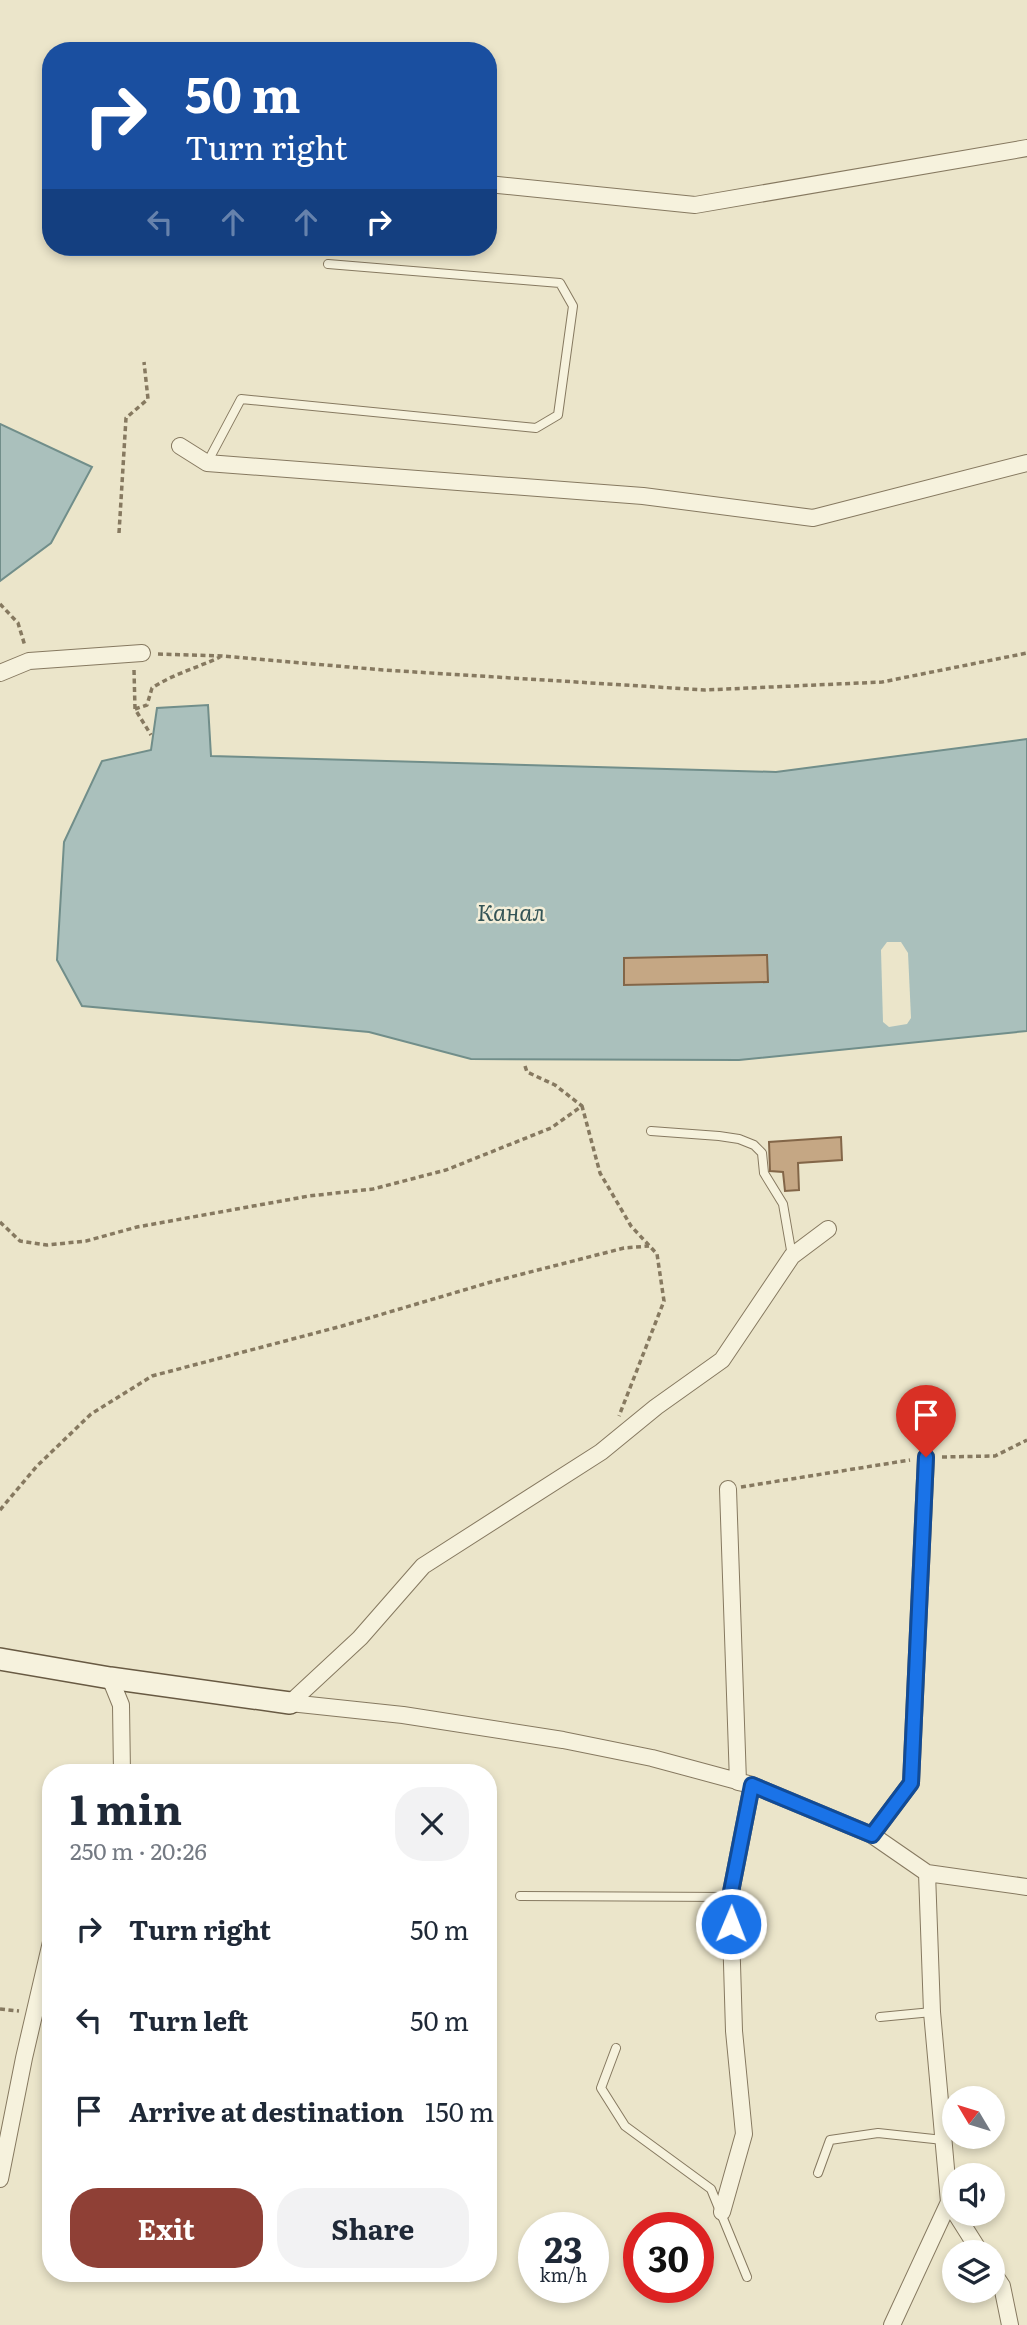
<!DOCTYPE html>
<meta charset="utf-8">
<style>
:root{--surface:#fff;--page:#f2f2f3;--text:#1f2937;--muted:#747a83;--accent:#8f4036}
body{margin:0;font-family:Literata,serif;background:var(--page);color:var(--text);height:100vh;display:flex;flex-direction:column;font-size:26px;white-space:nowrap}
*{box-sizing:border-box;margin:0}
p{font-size:23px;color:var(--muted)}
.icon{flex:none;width:38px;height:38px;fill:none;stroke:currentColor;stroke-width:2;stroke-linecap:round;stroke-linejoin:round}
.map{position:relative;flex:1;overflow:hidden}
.sheet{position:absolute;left:42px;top:1764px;width:455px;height:518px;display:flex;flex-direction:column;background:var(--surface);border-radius:28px;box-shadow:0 4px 10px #0003}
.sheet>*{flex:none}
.banner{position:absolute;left:42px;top:42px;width:455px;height:214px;border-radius:28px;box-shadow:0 4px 10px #0003;background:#1a4fa0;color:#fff;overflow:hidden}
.needle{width:46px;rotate:308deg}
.tools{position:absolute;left:942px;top:2086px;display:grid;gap:14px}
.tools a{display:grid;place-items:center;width:63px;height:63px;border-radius:50%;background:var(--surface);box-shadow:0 4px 10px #0003;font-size:35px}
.speed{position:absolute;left:518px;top:2212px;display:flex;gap:14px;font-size:35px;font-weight:700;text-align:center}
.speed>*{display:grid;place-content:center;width:91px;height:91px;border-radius:50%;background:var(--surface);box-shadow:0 4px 10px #0003;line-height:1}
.speed small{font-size:18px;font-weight:400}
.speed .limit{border:10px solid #d22;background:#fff;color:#111}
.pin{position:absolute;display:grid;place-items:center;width:60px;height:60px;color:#fff;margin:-72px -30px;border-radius:50% 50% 50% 0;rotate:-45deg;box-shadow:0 0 7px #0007}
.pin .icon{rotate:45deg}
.me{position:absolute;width:77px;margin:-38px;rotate:1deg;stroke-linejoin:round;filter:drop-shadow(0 0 5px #0008)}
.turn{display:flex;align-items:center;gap:24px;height:147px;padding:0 28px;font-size:32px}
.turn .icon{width:91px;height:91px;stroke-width:2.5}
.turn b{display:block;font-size:49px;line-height:60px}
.lanes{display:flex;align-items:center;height:66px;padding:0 28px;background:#0003;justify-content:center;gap:35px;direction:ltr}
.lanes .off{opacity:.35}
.round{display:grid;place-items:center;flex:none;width:74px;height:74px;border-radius:28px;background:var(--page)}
.head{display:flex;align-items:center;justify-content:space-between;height:119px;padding:0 28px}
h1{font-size:42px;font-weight:700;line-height:52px}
.action{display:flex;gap:14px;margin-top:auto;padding:14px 28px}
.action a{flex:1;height:80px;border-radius:28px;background:var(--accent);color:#fff;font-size:28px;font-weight:700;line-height:80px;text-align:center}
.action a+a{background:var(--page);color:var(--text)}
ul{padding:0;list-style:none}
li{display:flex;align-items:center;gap:21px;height:91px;padding:0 28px}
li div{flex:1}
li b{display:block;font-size:26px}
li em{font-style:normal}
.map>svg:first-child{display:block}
.water{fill:#aac0bc;stroke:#718e8a;stroke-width:2}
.pier{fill:#ebe5ca}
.building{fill:#c5a784;stroke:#836648;stroke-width:2}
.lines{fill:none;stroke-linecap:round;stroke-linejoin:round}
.lane-casing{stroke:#867960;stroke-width:10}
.street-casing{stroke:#867960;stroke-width:18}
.secondary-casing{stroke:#685a43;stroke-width:24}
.path{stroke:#867960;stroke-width:3.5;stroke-dasharray:5 3.5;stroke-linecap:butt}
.lane{stroke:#f6f2dd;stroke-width:8}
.street{stroke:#f6f2dd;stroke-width:16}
.secondary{stroke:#f6f2dd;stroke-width:21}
.route-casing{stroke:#114b97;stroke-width:18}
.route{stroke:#1a73e8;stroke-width:12}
.labels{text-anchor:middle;stroke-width:5;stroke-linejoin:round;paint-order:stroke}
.water-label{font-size:23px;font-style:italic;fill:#335456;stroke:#f3eed9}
</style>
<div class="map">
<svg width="1027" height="2325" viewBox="0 0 1027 2325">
<rect width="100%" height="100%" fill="#ebe5ca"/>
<path class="water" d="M0 424 92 467 51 543 0 581Z
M208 705 211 756 776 772 1027 739V1031L739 1060 471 1059 369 1032 82 1006 57 960 64 842 102 761 151 750 157 708Z"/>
<path class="pier" d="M887 942H901L908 953 911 1018 907 1024 889 1027 883 1022 881 950Z"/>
<path class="building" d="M767 955 768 982 624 985V958Z
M841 1137 842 1160 798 1163 799 1190 785 1191 783 1172 770 1171 769 1142Z"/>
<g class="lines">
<g class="lane-casing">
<path id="lane" d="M207 463 241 399 536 428 558 415 573 306 560 283 328 264
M651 1131 719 1136 739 1139 754 1145 762 1153 764 1173 783 1204 792 1256
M520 1896 730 1897
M880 2017 932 2012
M616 2048 601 2088 625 2126 711 2189 747 2277
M818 2173 830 2140 878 2133 943 2140"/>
</g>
<g class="street-casing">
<path id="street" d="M488 184 695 205 1027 148
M180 446 207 463 643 496 813 518 1027 463
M0 673 29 661 142 653
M110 1678 121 1705 122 1773
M290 1703 403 1715 563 1740 652 1758 752 1785 872 1835 927 1873 1027 1887
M290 1703 360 1638 423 1566 601 1452 656 1407 722 1360 792 1256 828 1229
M872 1835 911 1783 926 1457
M927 1873 932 2012 949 2202 954 2210
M0 2179 24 2058 51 1942
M722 2212 744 2134 734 2031 730 1897 752 1785 738 1782 728 1489
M956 2214 980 2252
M992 2271 1002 2286 1010 2325
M892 2325 949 2202"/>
</g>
<g class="secondary-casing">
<path id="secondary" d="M0 1659 110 1678 290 1703"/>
</g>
<path class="path" d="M119 533 126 418 148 399 144 362
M0 604 18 623 25 646
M158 654 222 656 383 670 705 690 882 682 1027 653
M134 670 135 709 151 735
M135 709 147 705 152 688C173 674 197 668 220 657
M525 1066 527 1072 555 1085 582 1106
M0 1222 20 1241 47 1245 86 1241 137 1227 309 1196 373 1189 446 1170 551 1128 582 1106 600 1173 631 1226 657 1254 664 1301 619 1416
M942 1457 995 1456 1027 1440
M741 1487 910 1460
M0 1510 37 1466 91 1414 152 1376 342 1326 491 1282 624 1248 649 1246
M0 2009 19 2011"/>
<use href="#lane" class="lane"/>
<use href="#street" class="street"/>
<use href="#secondary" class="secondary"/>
</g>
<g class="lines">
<g class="route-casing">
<path id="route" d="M731 1924 730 1897 752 1785 872 1835 911 1783 926 1457"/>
</g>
<use href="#route" class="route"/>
</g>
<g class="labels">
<g class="water-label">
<text x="511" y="921">Канал</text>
</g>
</g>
</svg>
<div class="tools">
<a><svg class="needle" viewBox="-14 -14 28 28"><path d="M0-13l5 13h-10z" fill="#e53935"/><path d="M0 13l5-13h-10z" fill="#747a83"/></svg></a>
<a><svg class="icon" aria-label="sound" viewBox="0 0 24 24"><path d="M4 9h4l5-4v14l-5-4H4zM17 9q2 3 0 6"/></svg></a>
<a><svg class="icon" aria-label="layers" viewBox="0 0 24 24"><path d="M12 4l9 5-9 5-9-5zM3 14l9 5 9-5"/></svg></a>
</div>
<div class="speed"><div>23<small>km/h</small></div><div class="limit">30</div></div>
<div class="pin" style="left:926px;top:1457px;background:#d93025"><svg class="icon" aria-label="arrive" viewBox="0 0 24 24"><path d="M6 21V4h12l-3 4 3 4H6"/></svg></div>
<svg class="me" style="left:731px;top:1924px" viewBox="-20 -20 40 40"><circle r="17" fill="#1a73e8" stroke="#fff" stroke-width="3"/><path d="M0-11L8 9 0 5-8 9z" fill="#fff"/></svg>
<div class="banner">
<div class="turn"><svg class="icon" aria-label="right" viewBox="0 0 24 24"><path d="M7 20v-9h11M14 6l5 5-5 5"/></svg><div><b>50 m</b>Turn right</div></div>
<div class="lanes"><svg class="icon off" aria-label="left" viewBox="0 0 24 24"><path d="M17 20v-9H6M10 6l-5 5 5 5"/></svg><svg class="icon off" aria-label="ahead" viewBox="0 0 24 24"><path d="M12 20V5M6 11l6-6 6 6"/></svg><svg class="icon off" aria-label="ahead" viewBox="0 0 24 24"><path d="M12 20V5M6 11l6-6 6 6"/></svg><svg class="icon" aria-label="right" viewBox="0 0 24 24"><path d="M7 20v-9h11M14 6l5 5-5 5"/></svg></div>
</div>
<section class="sheet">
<div class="head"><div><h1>1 min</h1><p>250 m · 20:26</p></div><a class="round"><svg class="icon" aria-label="close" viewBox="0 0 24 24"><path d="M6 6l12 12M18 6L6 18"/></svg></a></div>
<ul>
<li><svg class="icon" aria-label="right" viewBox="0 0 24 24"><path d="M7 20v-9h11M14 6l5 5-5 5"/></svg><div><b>Turn right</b></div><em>50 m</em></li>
<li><svg class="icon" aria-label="left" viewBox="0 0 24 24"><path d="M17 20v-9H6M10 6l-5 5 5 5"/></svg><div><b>Turn left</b></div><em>50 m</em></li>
<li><svg class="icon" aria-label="arrive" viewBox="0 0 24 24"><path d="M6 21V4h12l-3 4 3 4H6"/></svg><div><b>Arrive at destination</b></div><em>150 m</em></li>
</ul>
<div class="action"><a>Exit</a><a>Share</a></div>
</section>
</div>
